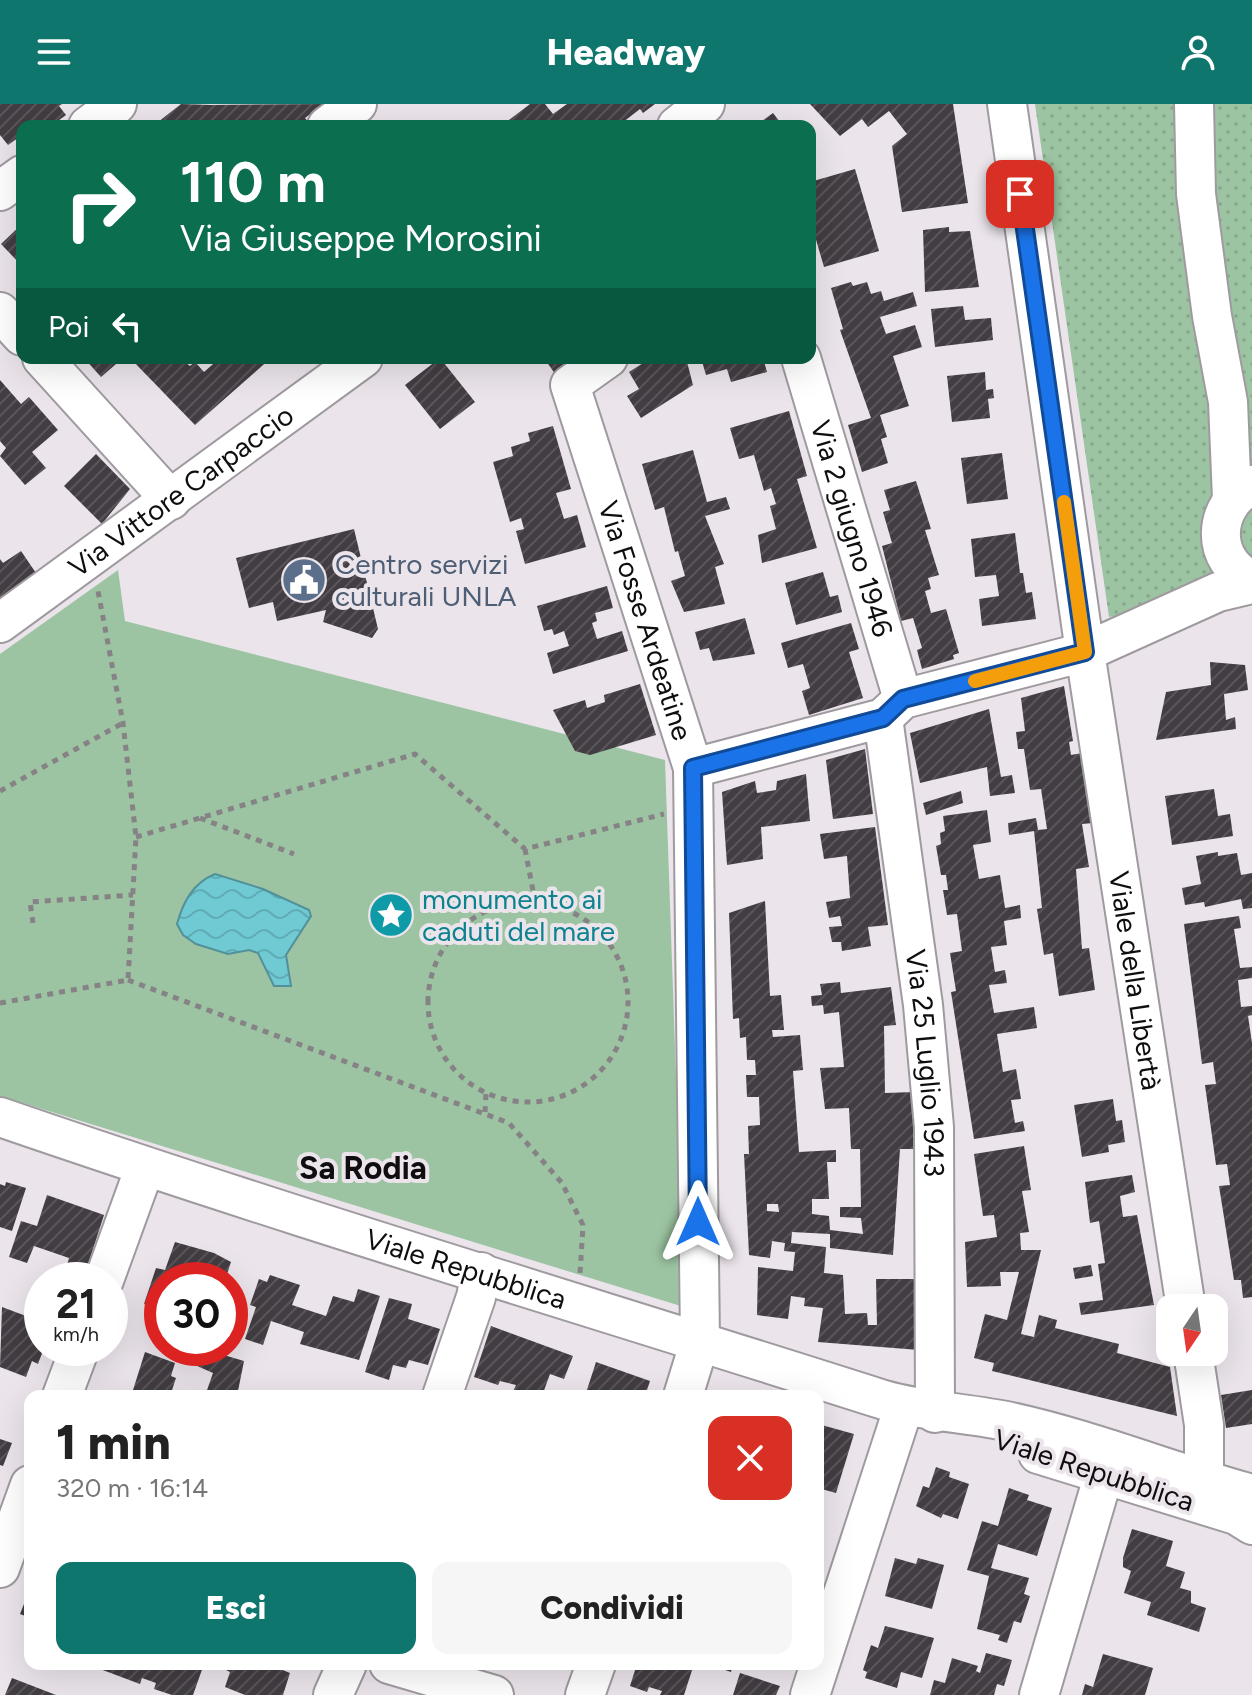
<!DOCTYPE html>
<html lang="it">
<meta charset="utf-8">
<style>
:root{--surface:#fff;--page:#f6f6f6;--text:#222;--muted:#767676;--accent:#0f766e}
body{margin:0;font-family:Figtree,sans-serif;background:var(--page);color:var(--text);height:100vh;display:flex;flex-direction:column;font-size:30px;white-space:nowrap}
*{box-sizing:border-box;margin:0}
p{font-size:26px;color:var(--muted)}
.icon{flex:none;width:44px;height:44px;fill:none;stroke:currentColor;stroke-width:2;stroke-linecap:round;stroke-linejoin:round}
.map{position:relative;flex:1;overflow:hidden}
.details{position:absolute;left:24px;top:1286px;width:800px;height:280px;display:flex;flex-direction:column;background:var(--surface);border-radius:16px;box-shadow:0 8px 32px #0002}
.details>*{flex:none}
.hud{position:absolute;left:16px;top:16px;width:800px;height:244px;border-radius:16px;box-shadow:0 8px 32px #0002;background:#0b6e4f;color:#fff;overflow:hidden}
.needle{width:52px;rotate:193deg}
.tools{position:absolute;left:1156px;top:1190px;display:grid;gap:16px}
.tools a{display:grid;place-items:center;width:72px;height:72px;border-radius:16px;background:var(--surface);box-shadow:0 8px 32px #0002;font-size:40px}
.speed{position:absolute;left:24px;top:1158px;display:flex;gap:16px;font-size:40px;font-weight:700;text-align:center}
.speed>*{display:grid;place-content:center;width:104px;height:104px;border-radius:50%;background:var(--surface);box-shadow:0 8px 32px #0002;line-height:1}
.speed small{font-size:20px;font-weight:400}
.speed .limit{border:12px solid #d22;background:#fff;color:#111}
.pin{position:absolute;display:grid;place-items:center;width:68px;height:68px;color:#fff;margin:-34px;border-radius:16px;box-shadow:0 4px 12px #0006}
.me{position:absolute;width:88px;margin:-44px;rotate:0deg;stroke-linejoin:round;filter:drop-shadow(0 0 6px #0008)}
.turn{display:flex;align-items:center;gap:28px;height:168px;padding:0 32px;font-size:36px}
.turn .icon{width:104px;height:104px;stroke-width:2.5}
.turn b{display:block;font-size:56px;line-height:68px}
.then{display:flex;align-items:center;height:76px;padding:0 32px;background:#0003;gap:16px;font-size:30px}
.round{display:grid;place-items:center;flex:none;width:84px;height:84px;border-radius:16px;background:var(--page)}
.headline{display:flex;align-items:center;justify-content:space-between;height:136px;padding:0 32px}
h1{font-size:48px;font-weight:800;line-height:60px}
.action{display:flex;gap:16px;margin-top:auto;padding:16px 32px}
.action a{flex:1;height:92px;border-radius:16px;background:var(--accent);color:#fff;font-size:32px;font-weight:800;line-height:92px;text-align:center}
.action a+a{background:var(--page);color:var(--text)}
header{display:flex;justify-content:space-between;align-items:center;height:104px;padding:0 32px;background:var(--accent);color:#fff;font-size:36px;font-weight:800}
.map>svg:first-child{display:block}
.grass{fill:url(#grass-dots)}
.park{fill:#9cc4a2}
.water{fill:url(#water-waves);stroke:#529199;stroke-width:2}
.building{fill:url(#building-hatch);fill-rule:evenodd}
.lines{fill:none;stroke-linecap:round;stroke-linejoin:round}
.minor-casing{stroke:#9f9a9f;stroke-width:42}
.path{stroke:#868286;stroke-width:5;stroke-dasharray:6 6;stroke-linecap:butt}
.minor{stroke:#fff;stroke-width:38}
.route-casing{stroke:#114b97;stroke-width:20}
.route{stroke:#1a73e8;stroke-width:14}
.slow{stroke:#f59e0b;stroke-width:14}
.labels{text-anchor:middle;stroke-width:8;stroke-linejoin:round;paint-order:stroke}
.street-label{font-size:28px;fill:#0f0d0f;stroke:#ebe5eb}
.service-label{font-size:28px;fill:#4e5e75;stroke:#ebe5eb;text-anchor:start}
.culture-label{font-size:28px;fill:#0d838f;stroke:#ebe5eb;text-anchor:start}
.quarter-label{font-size:32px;font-weight:bold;fill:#0f0d0f;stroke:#ebe5eb}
</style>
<header><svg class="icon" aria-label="menu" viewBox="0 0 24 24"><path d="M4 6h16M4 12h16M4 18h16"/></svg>Headway<svg class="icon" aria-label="person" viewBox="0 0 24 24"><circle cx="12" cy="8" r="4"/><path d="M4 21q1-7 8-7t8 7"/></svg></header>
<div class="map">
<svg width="1252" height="1591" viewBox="0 0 1252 1591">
<defs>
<pattern id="grass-dots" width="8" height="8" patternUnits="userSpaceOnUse" patternTransform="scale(2)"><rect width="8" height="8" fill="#9cc4a2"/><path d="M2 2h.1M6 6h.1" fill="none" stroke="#85a78a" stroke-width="1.8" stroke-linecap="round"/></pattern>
<pattern id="water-waves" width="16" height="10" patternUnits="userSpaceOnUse" patternTransform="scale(2)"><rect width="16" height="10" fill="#6fcad4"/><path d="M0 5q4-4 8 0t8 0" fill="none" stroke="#5facb5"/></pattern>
<pattern id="building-hatch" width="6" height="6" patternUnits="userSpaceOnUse" patternTransform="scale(2)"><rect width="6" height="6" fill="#423d42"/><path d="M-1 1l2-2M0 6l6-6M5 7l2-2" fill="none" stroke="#595559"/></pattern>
</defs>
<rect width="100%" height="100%" fill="#ebe5eb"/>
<path class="grass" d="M1035 0H1252V463L1187 500 1109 513Z"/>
<path class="park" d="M118 466 125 517 665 656 684 1203 0 992V550Z"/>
<path class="water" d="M215 770 263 785 309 806 311 812 286 851 291 882H274L258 849 249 846 228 850 196 840 183 831 177 820C183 798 193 779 215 770Z"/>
<path class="building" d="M0 0H62L59 2 66 11 51 22H22V31L8 41 0 31Z
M181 0 211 1 324 0 305 14 309 19 305 22H153Z
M530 0H545L553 10 567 0H655L643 9 640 5 618 22H501Z
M810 0H953L968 99 902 108 892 42 907 30 889 7 868 23 862 15 840 32Z
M773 9 783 22H755Z
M855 65 879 147 824 163 810 115V78Z
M22 120V162L1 140Z
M949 123V128L970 127 979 183 925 188 923 126Z
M851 178 853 182 867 178 871 190 881 187 884 197 913 188 917 202 880 213 886 230 915 221 922 243 893 252 909 302 880 311 887 333 881 335 888 359 862 368 848 321 871 314 840 226 843 225 831 184Z
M963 202 965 216 991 214 993 236 935 243 931 205Z
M84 254H123L101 273Z
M130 254H179L190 262 195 258 204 268 220 254H271L195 321Z
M440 254 475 298 440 325 405 281Z
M544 254H570L578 264 560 277Z
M651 254H686L693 281 641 314 627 292 639 285 629 268Z
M701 254H763L767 268 731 278 727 265 706 271Z
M985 268 986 286 993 285 994 294 988 295 990 314 952 318 947 272Z
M0 276 21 300 29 293 58 326 32 348 46 364 25 381 0 352 6 344 0 337Z
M789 307 807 372 797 375 817 444 762 459 758 431 776 425 770 402 776 400 771 384 764 387 754 351 739 355 730 324Z
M553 322 571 385 556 389 564 415 577 411 586 443 525 460 516 427 524 425 521 414 510 418 493 358 513 352 511 343 530 337 528 329Z
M693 346 707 398 726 393 730 405 705 412 724 460 715 463 725 500 684 508 671 477 685 472 678 447 675 448 664 403 655 406 642 360Z
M1002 349 1008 395 967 400 961 354Z
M96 350 130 385 102 420 64 382Z
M916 377 931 425 925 426 939 471 928 474 931 485 925 487 931 509 946 505 959 549 953 551 954 555 922 565 917 546 922 544 913 514 901 517 882 442 892 439 883 408 890 406 884 386Z
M354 425 378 525 372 534 323 518 326 506 277 517 273 498 249 504 236 454Z
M1015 429 1020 469H1023L1026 489 1032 488 1036 515 982 522 979 495 999 492 996 471 975 473 971 435Z
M21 447 36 469 0 494V455L3 459Z
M823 468 830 493 838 491 842 508 796 521 785 479Z
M607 482 613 504 595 509 597 517 592 519 597 535 622 527 628 547 553 570 547 549 569 542 564 527 554 531 552 525 544 527 537 502Z
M745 514 755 550 713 557 709 544 700 546 695 528Z
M851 519 859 545 849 548 863 594 809 611 802 587 810 584 803 560 788 564 781 539Z
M1210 558 1245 561 1248 586 1224 590 1226 616 1235 613 1236 625 1156 636 1166 588 1211 581Z
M640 580 656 631 590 651 575 647 553 606 585 596 587 604 605 598 604 591Z
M1064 582 1073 637 1069 638 1071 651 1082 649 1093 719 1082 720 1089 763 1076 765 1082 845 1089 844 1095 886 1059 892 1053 849 1044 851 1037 805 1042 804 1034 727 1009 731 1008 719 1036 714 1038 726 1047 725 1041 685 1030 686 1024 645H1018L1016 628 1025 627 1021 594Z
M989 605 1001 673 1012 671 1015 689 990 692 987 663 920 679 910 629Z
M865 645 873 710 833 715 826 656Z
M806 670 810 717 761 723 763 755 727 761 722 688 755 677 757 689 776 686 777 677Z
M1214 685 1218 712 1230 710 1233 732 1172 741 1165 692Z
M961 687 963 699 926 711 923 699Z
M987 706 991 738 973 741 979 775 1000 771 1005 804 1020 801 1021 814 1004 817 1007 841 991 843 995 868 1005 866 1007 879 989 881 994 909 1034 903 1037 924 997 930 1003 968 1016 965 1021 995 1011 996 1015 1019 1023 1017 1025 1027 974 1035 951 888 956 887 950 849 962 847 957 810 947 811 943 786H948L946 771H941L936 742 941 740 940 729 945 727 943 712Z
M875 723 888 821 868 823 871 842 842 847 841 838H832L829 823 842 822 840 812 829 814 826 798 850 794 847 752 824 755 820 730Z
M1218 748V752L1237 749 1241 771 1252 769V804L1243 805 1241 795 1205 803 1204 798 1185 801 1182 784 1201 780 1196 752Z
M765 797 770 892 781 891 784 926H772L773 933 800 931 803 966 793 967 799 1048 836 1046V1058H827L829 1095H812V1110L829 1112 830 1126 863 1130 861 1114 840 1113V1103H861L860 1045H851L849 1004 825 1005 820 964 844 963 839 908 824 910 823 901 812 902 811 892 822 891 820 880 840 878 841 889 891 883 896 921 884 922 885 989 914 988V1045H900L893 1151 830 1144V1130L792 1128 791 1139 826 1143 824 1169 843 1171 845 1210 867 1209 868 1221H877L876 1175H916L919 1246 818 1238 823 1204 804 1202 805 1194 791 1192 788 1215 757 1211 758 1163 793 1167 795 1148 784 1147 785 1139 772 1137 770 1154 749 1151 744 1050H749L748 1022 760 1021 759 993H747L746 971H756L755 956H747L746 933 740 934 739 914 733 915 729 809ZM767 1100H778L779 1108 767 1107Z
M1239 812 1241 824 1234 825 1240 864 1252 863V874L1238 876 1241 903 1252 902V911L1248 912 1252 939V1193L1243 1194 1241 1176H1234L1219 1082 1230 1081 1227 1060 1216 1061 1205 981 1216 980 1213 958 1202 960 1184 820Z
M1113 995 1116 1017 1122 1016 1125 1038 1108 1041 1109 1048 1082 1053 1074 1001Z
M1024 1042 1031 1086 1022 1087 1029 1128 1020 1129 1021 1146H1041L1021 1230 1034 1233 1039 1211 1057 1216 1055 1224 1119 1240 1117 1249 1170 1263 1177 1312 992 1267 994 1259 974 1254 985 1210 1007 1216 1019 1168H1000L1001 1182 967 1183 965 1138 997 1133 994 1111 983 1112 974 1050Z
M1132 1071 1135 1088 1120 1092 1123 1113 1137 1111 1154 1201 1081 1211 1079 1199 1103 1196 1098 1160 1105 1159 1099 1117 1090 1119 1085 1078Z
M6 1078 26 1084 12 1127 0 1123V1080L5 1082Z
M47 1091 104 1111 86 1167 67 1161 69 1154 34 1142 27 1159 9 1153 21 1117 37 1122Z
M175 1138 214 1149 231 1158 225 1176H162V1206L144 1200 156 1164 165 1166Z
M1091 1161 1093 1172 1075 1175 1073 1164Z
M270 1171 300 1181 292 1201 326 1212 333 1192 354 1198 358 1185 380 1192 359 1256 300 1240 304 1228 271 1217 263 1241 245 1235 256 1203 250 1201 259 1175 267 1178Z
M389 1194 412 1200 408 1215 440 1225 428 1261 409 1256 406 1264 393 1261 389 1276 365 1268Z
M2 1203 42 1218 44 1244 38 1260 32 1257 26 1273 0 1263Z
M491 1222 573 1252 564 1275 550 1270 542 1292H511L516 1281 500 1277 498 1281 474 1273Z
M200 1244 244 1257 237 1292 206 1289 213 1269 195 1261Z
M145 1248 175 1259 171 1272 176 1274 170 1292H137L138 1288 133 1286Z
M596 1258 650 1277 645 1292H585Z
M1252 1286V1320L1226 1324 1221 1291Z
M818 1320 854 1330 836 1389 818 1384Z
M0 1335 12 1339 3 1362 0 1361Z
M936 1363 950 1368 949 1373 969 1380 958 1415 943 1410 941 1414 916 1402 923 1382 929 1384Z
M1009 1384 1029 1391 1027 1396 1052 1404 1037 1452 998 1440 991 1464 1029 1474 1024 1490 1030 1492 1021 1519 1014 1517 1007 1539 998 1536 1000 1531 977 1525 989 1472 967 1466 982 1417 998 1422Z
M1132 1425 1173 1437 1166 1462 1185 1468 1180 1484 1191 1487V1499L1206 1504 1199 1528 1147 1511 1151 1498 1124 1489 1131 1467 1123 1463V1454Z
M895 1454 916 1460 918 1454 944 1461 932 1505 885 1492Z
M27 1492 30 1493V1514L20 1510Z
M885 1522 934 1534 922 1574 901 1568 897 1584 865 1574 867 1568 863 1566 871 1541 878 1544Z
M986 1549 1012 1556 1004 1582 997 1580 994 1591H930L934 1576 945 1579 952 1554 978 1562 976 1567 980 1569Z
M1103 1550 1153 1564 1145 1591H1082L1085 1580 1093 1583Z
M102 1560H204L193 1591H172L154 1585 156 1579 142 1574 140 1580 100 1565Z
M229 1560H268L290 1569 283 1591H245L225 1583 230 1568 226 1566Z
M637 1560 642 1561 694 1560 684 1591H660L662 1587 649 1583 647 1588 630 1582Z
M707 1560H733L731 1568Z
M740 1569 780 1582 776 1591H733Z
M12 1574 56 1591H5Z"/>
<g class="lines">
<g class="minor-casing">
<g id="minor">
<path id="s1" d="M1007 0 1085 548 1186 1204"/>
<path d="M1194 0 1196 90 1212 212 1228 298 1232 395"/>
<path d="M88 22 117 0"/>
<path d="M327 22 357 0"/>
<path d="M677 22 705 0"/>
<path d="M0 87 22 71"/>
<path d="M0 208 22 232"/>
<path d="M42 254 171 396"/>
<path id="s2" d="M608 254 570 281 693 664 700 1237 683 1292"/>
<path id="s3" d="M801 254 903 595"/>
<path d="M1252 381C1212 401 1209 457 1252 476"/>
<path id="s4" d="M0 519 363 254"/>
<path id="s5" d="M883 614 923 901 934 1023 935 1309"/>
<path d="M693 664 883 614 903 595 1085 548 1218 488 1252 480"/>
<path id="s6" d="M0 1013C293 1114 589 1202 884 1296 926 1308 969 1309 1011 1318 1093 1336 1171 1368 1252 1390"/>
<path d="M104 1176 145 1063"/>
<path d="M1193 1248 1204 1321V1375"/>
<path d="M62 1292 80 1244"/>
<path d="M442 1292 476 1193 481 1168"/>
<path d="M1038 1350 1236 1411 1252 1421"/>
<path d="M0 1464 30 1381"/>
<path d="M389 1560 494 1591"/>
<path d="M333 1591 347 1560"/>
<path d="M585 1591 596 1560"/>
<path d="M810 1591 904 1302"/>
<path d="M1039 1591 1111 1346"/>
</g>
</g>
<path class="path" d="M0 687 123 619
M200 714 294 750
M136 733 415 650 525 745 664 710
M525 745 535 797
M428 898a100 100 0 1 1 200 0a100 100 0 1 1-200 0Z
M33 819 30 798 133 791
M128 876 509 1019 562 1079 583 1121 580 1170
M0 899 128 876 136 733 123 619 98 487
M485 1008 486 989"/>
<use href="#minor" class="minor"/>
</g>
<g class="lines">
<g class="route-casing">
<path id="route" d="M698 1118 693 664 883 614 903 595 1085 548 1020 90"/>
</g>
<use href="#route" class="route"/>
<path class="slow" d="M975 577 1085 548 1064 398"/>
</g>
<defs>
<g id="civic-disc" transform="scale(2.3)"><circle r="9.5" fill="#5c6f8a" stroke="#ebe5eb"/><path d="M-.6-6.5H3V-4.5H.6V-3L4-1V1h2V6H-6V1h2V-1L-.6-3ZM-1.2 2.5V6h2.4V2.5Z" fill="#fff"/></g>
<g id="sight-disc" transform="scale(2.3)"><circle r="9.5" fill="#0f9aa8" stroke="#ebe5eb"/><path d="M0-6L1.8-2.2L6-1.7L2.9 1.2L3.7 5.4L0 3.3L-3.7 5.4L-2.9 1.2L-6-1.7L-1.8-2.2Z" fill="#fff"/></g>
</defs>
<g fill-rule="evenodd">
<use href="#civic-disc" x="304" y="476"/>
<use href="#sight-disc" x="391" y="811"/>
</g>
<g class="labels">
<g class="street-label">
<text dy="10" stroke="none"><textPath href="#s4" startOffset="224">Via Vittore Carpaccio</textPath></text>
<text dy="10" stroke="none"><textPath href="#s3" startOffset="178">Via 2 giugno 1946</textPath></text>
<text dy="10" stroke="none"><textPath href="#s2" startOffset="294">Via Fosse Ardeatine</textPath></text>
<text dy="10" stroke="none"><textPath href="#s1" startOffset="886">Viale della Libertà</textPath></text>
<text dy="10" stroke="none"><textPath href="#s5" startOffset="348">Via 25 Luglio 1943</textPath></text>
<text dy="10" stroke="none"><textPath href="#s6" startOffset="490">Viale Repubblica</textPath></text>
<text transform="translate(1094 1366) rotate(18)" y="10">Viale Repubblica</text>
</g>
<g class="service-label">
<text x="335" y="470">Centro servizi<tspan x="335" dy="32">culturali UNLA</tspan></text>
</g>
<g class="culture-label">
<text x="422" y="805">monumento ai<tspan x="422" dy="32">caduti del mare</tspan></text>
</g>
<g class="quarter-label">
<text x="363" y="1075">Sa Rodia</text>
</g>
</g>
</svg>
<div class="tools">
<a><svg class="needle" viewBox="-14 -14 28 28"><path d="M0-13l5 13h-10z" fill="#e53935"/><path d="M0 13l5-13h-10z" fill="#767676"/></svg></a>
</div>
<div class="speed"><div>21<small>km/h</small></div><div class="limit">30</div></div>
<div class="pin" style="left:1020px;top:90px;background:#d93025"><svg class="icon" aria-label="arrive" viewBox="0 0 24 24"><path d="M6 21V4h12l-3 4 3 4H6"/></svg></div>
<svg class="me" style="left:698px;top:1118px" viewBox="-20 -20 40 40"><path d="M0-17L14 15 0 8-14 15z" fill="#1a73e8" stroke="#fff" stroke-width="4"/></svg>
<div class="hud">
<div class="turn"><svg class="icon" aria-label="right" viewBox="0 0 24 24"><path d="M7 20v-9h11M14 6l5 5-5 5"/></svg><div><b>110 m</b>Via Giuseppe Morosini</div></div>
<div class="then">Poi<svg class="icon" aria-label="left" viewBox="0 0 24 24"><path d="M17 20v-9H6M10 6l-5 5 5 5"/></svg></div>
</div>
<section class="details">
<div class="headline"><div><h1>1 min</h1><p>320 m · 16:14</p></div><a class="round" style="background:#d93025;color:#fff"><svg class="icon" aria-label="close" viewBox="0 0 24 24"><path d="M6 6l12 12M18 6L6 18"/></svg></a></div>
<div class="action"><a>Esci</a><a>Condividi</a></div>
</section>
</div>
